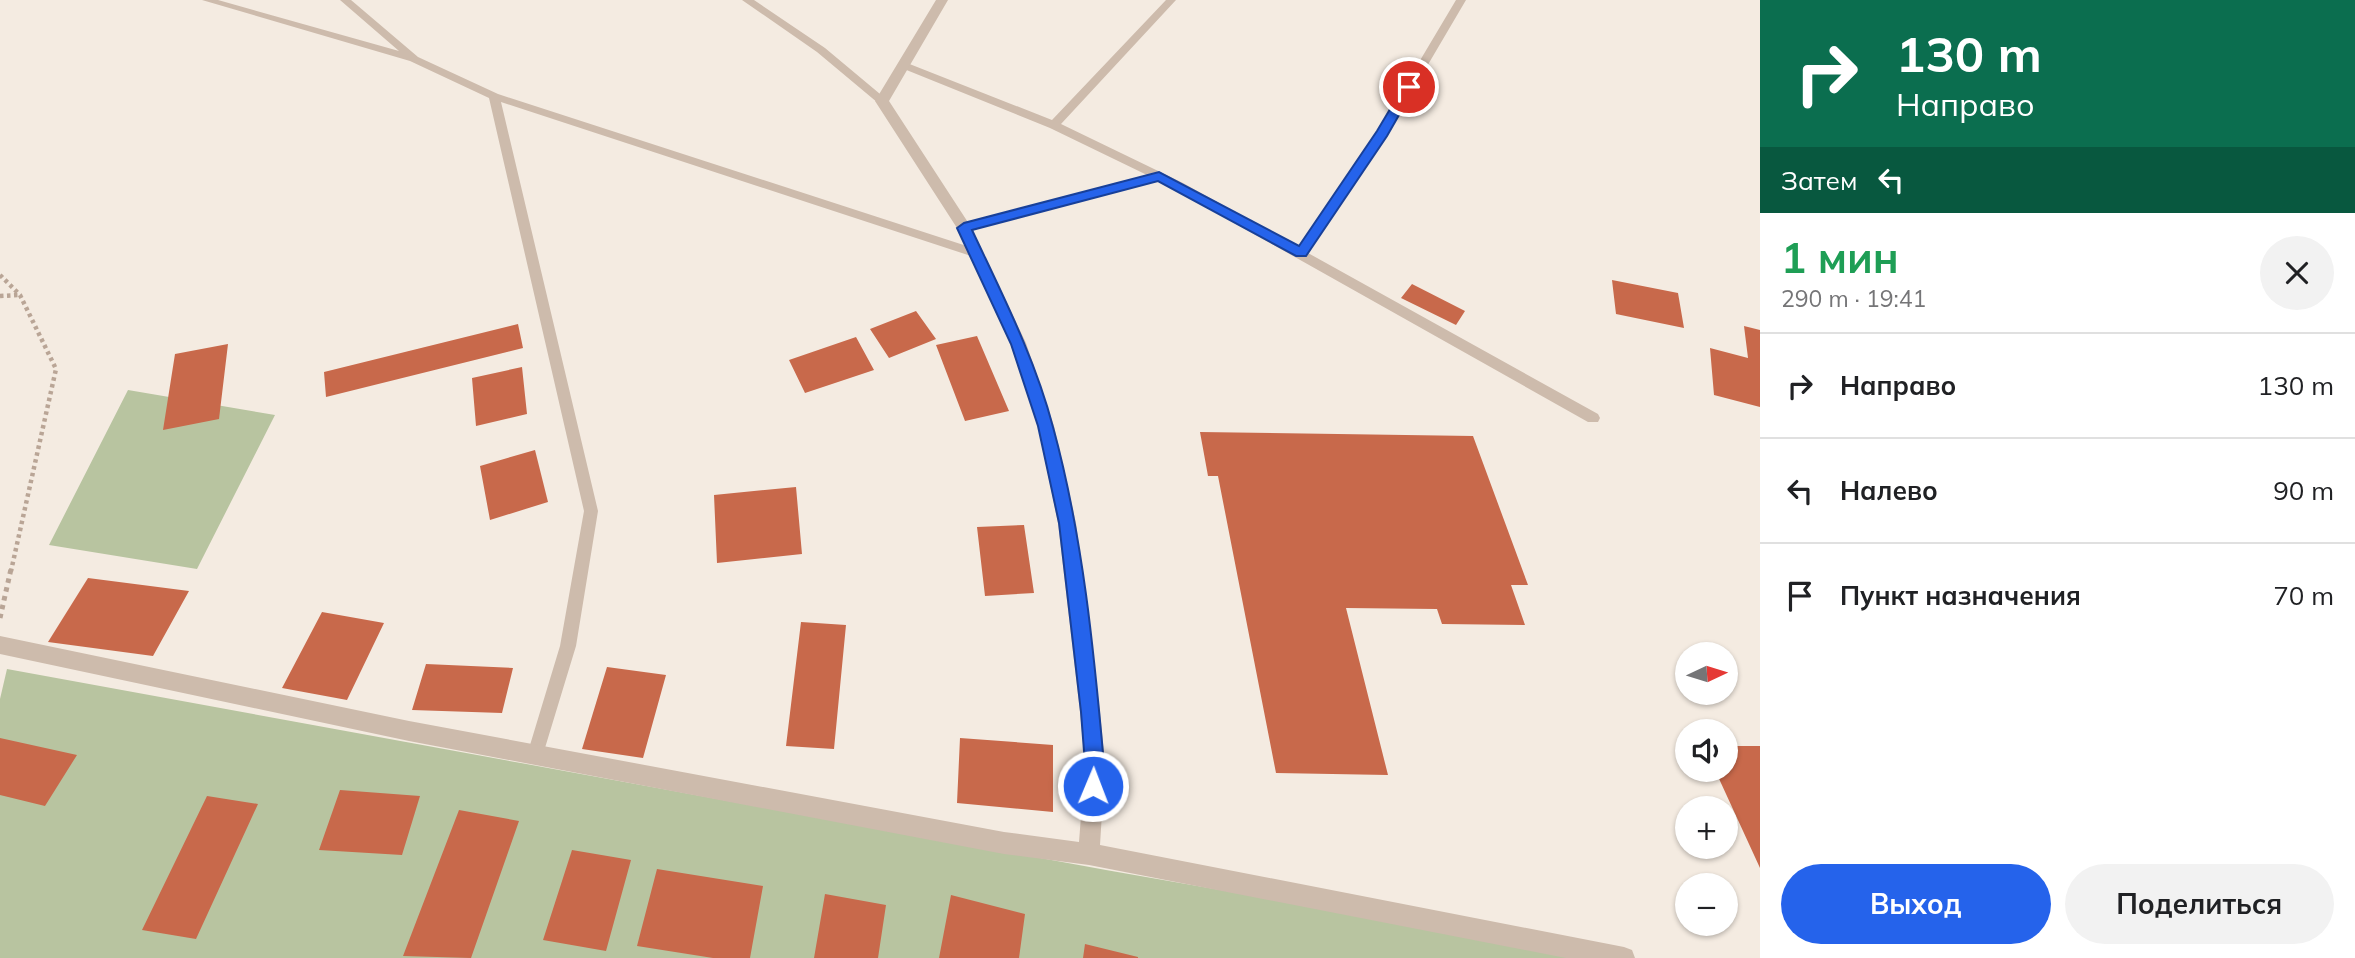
<!DOCTYPE html>
<html lang="ru">
<meta charset="utf-8">
<style>
:root{--surface:#fff;--page:#f2f2f2;--text:#202124;--muted:#757577;--line:#e0e0e0;--accent:#2563eb}
body{margin:0;font-family:Mulish,sans-serif;background:var(--page);color:var(--text);height:100vh;display:flex;flex-direction:column;font-size:26px;white-space:nowrap}
*{box-sizing:border-box;margin:0}
p{font-size:23px;color:var(--muted)}
.icon{flex:none;width:38px;height:38px;fill:none;stroke:currentColor;stroke-width:2;stroke-linecap:round;stroke-linejoin:round}
.map{position:relative;flex:1;overflow:hidden}
.sheet{display:flex;flex-direction:column;background:var(--surface);width:595px}
.sheet>*{flex:none}
.banner{background:#0b6e4f;color:#fff;overflow:hidden}
.needle{width:46px;rotate:86deg}
.tools{position:absolute;left:1675px;top:642px;display:grid;gap:14px}
.tools a{display:grid;place-items:center;width:63px;height:63px;border-radius:50%;background:var(--surface);box-shadow:0 2px 5px #0004;font-size:35px}
.pin{position:absolute;display:grid;place-items:center;width:60px;height:60px;color:#fff;margin:-30px;border:4px solid #fff;border-radius:50%;box-shadow:0 2px 7px #0007}
.me{position:absolute;width:77px;margin:-38px;rotate:1deg;stroke-linejoin:round;filter:drop-shadow(0 0 5px #0008)}
.turn{display:flex;align-items:center;gap:24px;height:147px;padding:0 21px;font-size:32px}
.turn .icon{width:91px;height:91px;stroke-width:2.5}
.turn b{display:block;font-size:49px;line-height:60px}
.then{display:flex;align-items:center;height:66px;padding:0 21px;background:#0003;gap:14px;font-size:26px}
.round{display:grid;place-items:center;flex:none;width:74px;height:74px;border-radius:37px;background:var(--page)}
.head{display:flex;align-items:center;justify-content:space-between;height:119px;padding:0 21px}
h1{font-size:42px;font-weight:700;line-height:52px;color:#1e9e55}
.cta{display:flex;gap:14px;margin-top:auto;padding:14px 21px}
.cta a{flex:1;height:80px;border-radius:42px;background:var(--accent);color:#fff;font-size:28px;font-weight:700;line-height:80px;text-align:center}
.cta a+a{background:var(--page);color:var(--text)}
ul{padding:0;list-style:none}
li{display:flex;align-items:center;gap:21px;height:105px;padding:0 21px;border-top:2px solid var(--line)}
li div{flex:1}
li b{display:block;font-size:26px}
li em{font-style:normal}
main{display:flex;flex:1;min-height:0}
.map>svg:first-child{display:block}
.green{fill:#b8c4a0}
.building{fill:#c8694b}
.lines{fill:none;stroke-linecap:round;stroke-linejoin:round}
.path-far1{stroke:#b9a596;stroke-width:4.5;stroke-dasharray:3.5 3.5;stroke-linecap:butt}
.path{stroke:#b9a596;stroke-width:5;stroke-dasharray:4.5 4.5;stroke-linecap:butt}
.lane{fill:#cdbbac;fill-rule:evenodd}
.street{fill:#cdbbac;fill-rule:evenodd}
.route{fill:#2563eb;stroke:#184099;stroke-width:2}
</style>
<main>
<div class="map">
<svg width="1760" height="958" viewBox="0 0 1760 958">
<rect width="100%" height="100%" fill="#f4ebe1"/>
<path class="green" d="M128 390 275 415 197 569 49 545Z
M7 669 1106 870 1609 958H0V699Z"/>
<path class="building" d="M1612 280 1678 293 1684 328 1616 314Z
M1412 284 1465 311 1456 325 1401 298Z
M916 311 936 339 889 358 870 329Z
M518 324 523 348 326 397 324 372Z
M1744 326 1760 330V407L1714 395 1710 348 1748 358Z
M977 336 1009 411 965 421 936 345Z
M856 337 874 370 805 393 789 360Z
M228 344 219 419 163 430 175 354Z
M522 367 527 414 476 426 472 378Z
M1200 432 1473 436 1528 585H1511L1525 625 1442 624 1437 609 1346 608 1388 775 1276 773 1218 476H1208Z
M535 450 548 502 490 520 480 466Z
M796 487 802 554 717 563 714 495Z
M1024 525 1034 593 985 596 977 527Z
M88 578 189 591 153 656 48 642Z
M322 612 384 623 347 700 282 688Z
M801 622 846 625 834 749 786 746Z
M426 664 513 668 502 713 412 710Z
M607 667 666 675 643 758 582 749Z
M0 738 77 755 45 806 0 795Z
M960 738 1053 745V812L957 803Z
M1726 746H1760V868L1715 770H1726Z
M340 790 420 796 402 855 319 850Z
M207 796 258 804 196 939 142 930Z
M459 810 519 821 471 958 403 956Z
M572 850 631 860 606 951 543 940Z
M657 869 763 886 750 958H713L637 946Z
M825 894 886 905 878 958H814Z
M951 895 1025 914 1019 958H939Z
M1085 944 1138 957V958H1083Z"/>
<g class="lines">
<path class="path-far1" d="M0 275 20 295 56 369 11 571
M0 296 20 295"/>
<path class="path" d="M0 618 11 569"/>
<path class="lane" d="M202 0H218L399 51 340 0H351L418 57 498 94 979 250 981 253 979 256H971L501 102 598 511 576 646 541 761 535 763 529 761 527 755 560 646 584 511 489 98 410 61Z
M742 0H754L825 48 886 99V103H878L817 52Z
M1166 0H1176L1061 124 1183 183 1298 247 1378 131 1456 0H1466L1386 136 1308 253 1598 414 1600 418 1598 422H1588L1158 180 964 231 960 230V224L964 223 1147 175 1050 128 899 67V63H907L1052 120Z"/>
<path class="street" d="M936 0H948L889 101 971 227 1026 343 1054 426 1076 523 1100 712 1105 764 1100 845 1624 947 1632 950 1635 958H1566L1089 865 1004 854 409 741 0 654V636L409 721 1004 832 1079 842 1085 764 1080 712 1058 523 1038 426 1010 343 957 228 875 101Z"/>
</g>
<path class="route" d="M1409 83 1415 87 1387 136 1306 256H1296L1158 181 972 230C1002 294 1035 358 1053 427 1083 536 1094 652 1104 764L1100 793 1093 796 1086 793 1084 786 1085 764 1081 712 1059 523 1038 426 1011 344 957 228 964 223 1159 172 1299 246 1377 131 1405 84Z"/>
</svg>
<div class="tools">
<a><svg class="needle" viewBox="-14 -14 28 28"><path d="M0-13l5 13h-10z" fill="#e53935"/><path d="M0 13l5-13h-10z" fill="#757577"/></svg></a>
<a><svg class="icon" aria-label="sound" viewBox="0 0 24 24"><path d="M4 9h4l5-4v14l-5-4H4zM17 9q2 3 0 6"/></svg></a>
<a>+</a>
<a>−</a>
</div>
<div class="pin" style="left:1409px;top:87px;background:#d93025"><svg class="icon" aria-label="arrive" viewBox="0 0 24 24"><path d="M6 21V4h12l-3 4 3 4H6"/></svg></div>
<svg class="me" style="left:1093px;top:786px" viewBox="-20 -20 40 40"><circle r="17" fill="#2563eb" stroke="#fff" stroke-width="3"/><path d="M0-11L8 9 0 5-8 9z" fill="#fff"/></svg>
</div>
<section class="sheet">
<div class="banner">
<div class="turn"><svg class="icon" aria-label="right" viewBox="0 0 24 24"><path d="M7 20v-9h11M14 6l5 5-5 5"/></svg><div><b>130 m</b>Направо</div></div>
<div class="then">Затем<svg class="icon" aria-label="left" viewBox="0 0 24 24"><path d="M17 20v-9H6M10 6l-5 5 5 5"/></svg></div>
</div>
<div class="head"><div><h1>1 мин</h1><p>290 m · 19:41</p></div><a class="round"><svg class="icon" aria-label="close" viewBox="0 0 24 24"><path d="M6 6l12 12M18 6L6 18"/></svg></a></div>
<ul>
<li><svg class="icon" aria-label="right" viewBox="0 0 24 24"><path d="M7 20v-9h11M14 6l5 5-5 5"/></svg><div><b>Направо</b></div><em>130 m</em></li>
<li><svg class="icon" aria-label="left" viewBox="0 0 24 24"><path d="M17 20v-9H6M10 6l-5 5 5 5"/></svg><div><b>Налево</b></div><em>90 m</em></li>
<li><svg class="icon" aria-label="arrive" viewBox="0 0 24 24"><path d="M6 21V4h12l-3 4 3 4H6"/></svg><div><b>Пункт назначения</b></div><em>70 m</em></li>
</ul>
<div class="cta"><a>Выход</a><a>Поделиться</a></div>
</section>
</main>
